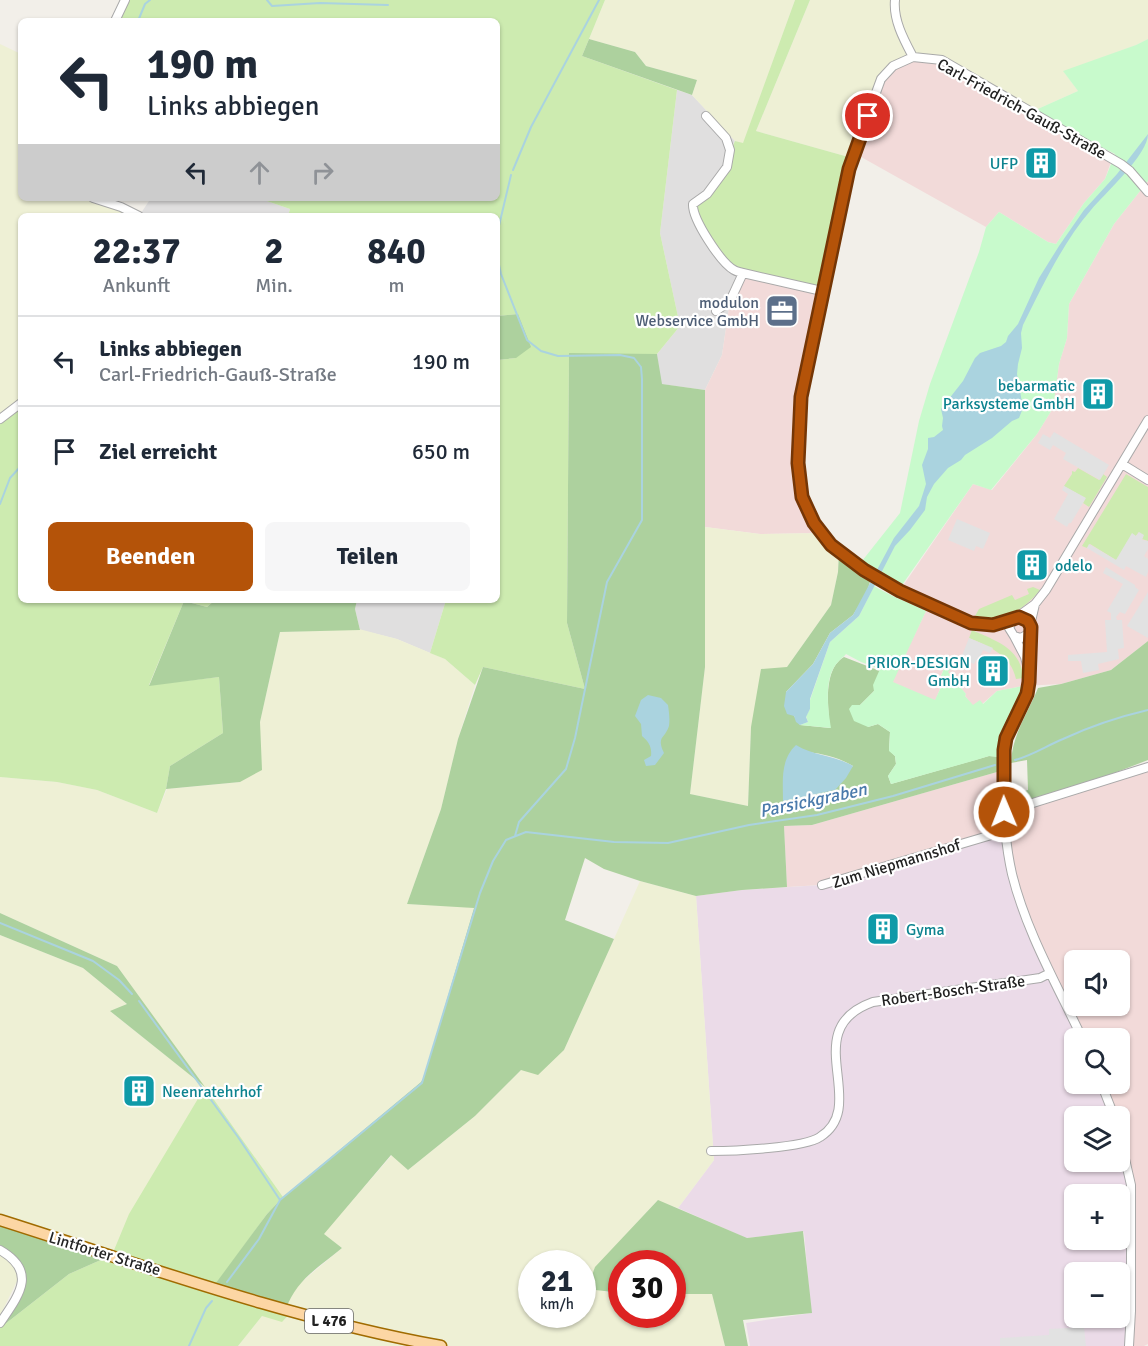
<!DOCTYPE html>
<html lang="de">
<meta charset="utf-8">
<style>
:root{--surface:#fff;--page:#f6f6f7;--text:#1f2937;--muted:#747a83;--line:#e0e1e3;--accent:#b45309}
body{margin:0;font-family:Signika,sans-serif;background:var(--page);color:var(--text);height:100vh;display:flex;flex-direction:column;font-size:22px;white-space:nowrap}
*{box-sizing:border-box;margin:0}
p{font-size:20px;color:var(--muted)}
.icon{flex:none;width:33px;height:33px;fill:none;stroke:currentColor;stroke-width:2;stroke-linecap:round;stroke-linejoin:round}
.map{position:relative;flex:1;overflow:hidden}
.details{position:absolute;left:18px;top:213px;width:482px;height:390px;display:flex;flex-direction:column;background:var(--surface);border-radius:9px;box-shadow:0 2px 4px #0004}
.details>*{flex:none}
.banner{position:absolute;left:18px;top:18px;width:482px;height:183px;border-radius:9px;box-shadow:0 2px 4px #0004;background:#fff;color:var(--text);overflow:hidden}
.controls{position:absolute;left:1064px;top:950px;display:grid;gap:12px}
.controls a{display:grid;place-items:center;width:66px;height:66px;border-radius:9px;background:var(--surface);box-shadow:0 2px 4px #0004;font-size:30px}
.speed{position:absolute;left:518px;top:1250px;display:flex;gap:12px;font-size:30px;font-weight:700;text-align:center}
.speed>*{display:grid;place-content:center;width:78px;height:78px;border-radius:50%;background:var(--surface);box-shadow:0 2px 4px #0004;line-height:1}
.speed small{font-size:15px;font-weight:400}
.speed .limit{border:9px solid #d22;background:#fff;color:#111}
.pin{position:absolute;display:grid;place-items:center;width:51px;height:51px;color:#fff;margin:-26px;border:3px solid #fff;border-radius:50%;box-shadow:0 2px 6px #0007}
.me{position:absolute;width:66px;margin:-33px;rotate:359deg;stroke-linejoin:round;filter:drop-shadow(0 0 4px #0008)}
.turn{display:flex;align-items:center;gap:21px;height:126px;padding:0 30px;font-size:27px}
.turn .icon{width:78px;height:78px;stroke-width:2.5}
.turn b{display:block;font-size:42px;line-height:51px}
.lanes{display:flex;align-items:center;height:57px;padding:0 30px;background:#0003;justify-content:center;gap:30px;direction:ltr}
.lanes .off{opacity:.35}
.eta{display:flex;justify-content:space-evenly;align-items:center;height:102px;text-align:center}
.eta b{font-size:36px;font-weight:700;line-height:42px}
.action{display:flex;gap:12px;margin-top:auto;padding:12px 30px}
.action a{flex:1;height:69px;border-radius:9px;background:var(--accent);color:#fff;font-size:24px;font-weight:700;line-height:69px;text-align:center}
.action a+a{background:var(--page);color:var(--text)}
ul{padding:0;list-style:none}
li{display:flex;align-items:center;gap:18px;height:90px;padding:0 30px;border-top:2px solid var(--line)}
li div{flex:1}
li b{display:block;font-size:22px}
li em{font-style:normal}
.map>svg:first-child{display:block}
.residential{fill:#e0dfdf}
.commercial{fill:#f2dad9;fill-rule:evenodd}
.industrial{fill:#ebdbe8;fill-rule:evenodd}
.farmland{fill:#eef0d5;fill-rule:evenodd}
.grass{fill:#cdebb0}
.forest{fill:#add19e;fill-rule:evenodd}
.park{fill:#c8facc}
.parking{fill:#e2e2e2}
.water{fill:#aad3df}
.lines{fill:none;stroke-linecap:round;stroke-linejoin:round}
.stream{stroke:#aad3df;stroke-width:2}
.minor-casing{stroke:#a9a9a9;stroke-width:10}
.major-casing{stroke:#a06b00;stroke-width:13}
.minor{stroke:#fff;stroke-width:8}
.major{stroke:#fcd6a4;stroke-width:10}
.route-casing{stroke:#753606;stroke-width:15}
.route{stroke:#b45309;stroke-width:10}
.labels{text-anchor:middle;stroke-width:4.5;stroke-linejoin:round;paint-order:stroke}
.shield{fill:#fff;stroke:#646464;stroke-width:1.5}
.shield-label{font-size:15px;font-weight:bold;fill:#222}
.street-label{font-size:16px;fill:#222;stroke:#fff}
.culture-label{font-size:16px;fill:#0d838f;stroke:#fff;text-anchor:end}
.service-label{font-size:16px;fill:#4e5e75;stroke:#fff;text-anchor:end}
.water-label{font-size:18px;font-style:italic;fill:#4a7aab;stroke:#fff}
</style>
<div class="map">
<svg width="1148" height="1346" viewBox="0 0 1148 1346">
<rect width="100%" height="100%" fill="#f2efe9"/>
<path class="residential" d="M677 90 692 95 735 141 730 150 743 273 730 301 722 355 705 390 661 384 657 354 680 326 660 233Z
M151 198H258L290 209 288 216H139Z
M357 600H446L430 653 397 639 360 630 355 609Z"/>
<path class="commercial" d="M913 57 942 60 1112 159 1105 179 1084 203 1056 244 1048 242 999 212 986 227 854 153 881 79Z
M1148 181V641L1111 670 1061 684 1023 686 997 691 982 704 973 706 965 696 966 694 947 672 946 664 938 682 942 684 935 701 892 682 926 611 896 596 973 484 992 490 1037 434 1053 408 1059 364 1067 338 1069 304 1114 224Z
M743 273 822 291 801 397 800 489 821 533 760 534 705 527V390L722 355 730 301Z
M1148 766V1344L1144 1346H1129L1119 1153V1116H1106L1094 1083H1119V1038H1077L822 885 787 887 784 826 812 825 1004 770V812ZM1074 960H1119V1005H1074Z"/>
<path class="industrial" d="M1005 831 1024 917 1082 1038H1074V1083H1101L1114 1116H1074V1161H1119V1133L1131 1185 1129 1346H750L746 1323 811 1313 804 1232 746 1238 678 1208 714 1160 696 896 742 890 822 885ZM1074 1194H1119V1239H1074ZM1074 1272H1119V1317H1074Z"/>
<path class="farmland" d="M605 0H795L743 144 735 141 692 95 697 80 646 66 635 52 589 39Z
M810 0H1148V39L1136 45 1064 72 1078 91 1031 112 942 60 914 57 881 79 852 158 756 131Z
M0 44 21 54V198H93L139 216H21V403L0 419Z
M705 527 760 534 821 533 839 552 838 572 831 605 787 667 751 727 748 806 690 794 705 667Z
M359 629 397 639 445 659 475 685 458 739 441 809 407 904 474 907 452 987 421 1082 283 1197 205 1087 112 1255 0 1220V935L83 968 127 1004 111 1012 203 1085 117 966 0 913V777L57 782 97 790 157 813 167 789 240 782 260 722 280 632Z
M640 881 696 896 714 1160 678 1208 657 1201 596 1267 587 1287 610 1293H621V1314H672V1294H712L725 1346H238L262 1316 286 1309 291 1293 298 1285 342 1248 323 1234 392 1155 408 1170 475 1116 521 1070 564 1050ZM531 1263H582V1314H531Z
M0 1254 15 1266 19 1277 0 1316Z"/>
<path class="grass" d="M126 0H605L582 56 677 90 660 233 680 326 657 354H569L567 623 585 689 483 667 475 685 445 659 430 653 446 600H496L497 360 516 358 518 314 497 316 496 216H288L290 209 258 198H496V21H116Z
M795 0H810L756 131 852 158 822 291 733 270 705 234 693 204 717 181 735 141 743 143Z
M21 403V600H215L207 607 184 601 149 685 219 677 223 733 170 766 166 789 157 813 97 790 57 782 0 777V419Z
M1078 468 1099 480 1103 474 1107 477 1089 507 1083 503 1085 498 1064 486 1072 474V471L1075 472Z
M1126 474 1148 487V541L1142 539 1139 532 1116 560 1090 544 1087 548 1082 546Z
M1033 587 1040 590C1023 611 1002 623 975 616L979 609 1012 595 1015 600 1029 594 1027 589Z
M972 630C998 642 1019 647 1024 678L1016 679C1011 655 990 647 969 638Z
M205 1087 283 1197 267 1214 214 1287 292 1311 282 1322 262 1316 238 1346H0V1328L69 1274 112 1255 129 1214Z"/>
<path class="forest" d="M589 39 635 52 646 66 697 80 692 95 582 56Z
M518 314 531 347 516 358 497 360V316Z
M569 353 657 354 662 384 705 390V667L690 794 748 806 751 727 761 669 787 667 831 605 838 572 839 552 871 579 866 594 853 615 830 633 813 664 786 692 794 716 800 725 830 728C828 708 823 669 844 657L880 671 874 685V691L860 705 868 727 878 724 890 732 889 750 895 756 896 764 888 776 891 784 989 756 1004 757V770L812 825 784 826 787 887 742 890 696 896 640 881 604 869 585 858 565 920 614 939 564 1050 538 1075 521 1070 475 1116 408 1170 391 1155 324 1234 342 1248C319 1267 296 1280 286 1309L213 1287 267 1214 283 1197 421 1082 424 1077 474 908 407 904 441 809 458 739 483 667 585 689 567 623ZM807 752C824 754 838 757 853 766L816 795 783 801Z
M215 600H357L355 609 360 630 280 632 260 722 262 770 240 782 166 789 170 766 223 733 219 677 149 686 184 601 207 607Z
M1148 641V760L1104 777 1013 805V794L1028 790 1027 760 1011 763C1012 735 1028 713 1038 688L1061 684 1111 670Z
M0 913 117 966 205 1087 110 1011 127 1004 83 968 0 935Z
M658 1200 747 1238 803 1231 812 1313 743 1320 748 1346H725L712 1294H672V1263H621V1293L587 1289 595 1267Z
M0 1220 112 1255 69 1274 0 1328V1323L17 1297 22 1271 0 1250Z"/>
<path class="park" d="M1148 39V181L1114 224 1069 304 1067 338 1059 364 1053 408 1037 434 991 490 973 484 902 585 862 561 900 513 919 421 930 384 979 252 986 227 999 212 1048 242 1056 244 1084 203 1105 179 1115 154 1031 112 1078 91 1063 71 1136 45Z
M874 586C890 596 908 602 926 611L893 682 935 700 942 685 938 683 946 664 952 668 948 672 966 694 965 696 973 705 980 700 983 704 997 691 1023 686 1020 700 1001 734 997 757 989 756 976 760 891 784 888 776 896 764 895 756 889 751 890 732 878 724 868 727 854 721 849 709 852 705H860L874 691 873 685 880 669 861 662 846 654C844 657 841 658 839 661 823 676 828 709 831 728L800 725 808 722 806 716 810 709V700L830 642 859 616Z"/>
<path class="parking" d="M1054 432 1109 465 1100 480 1063 459 1066 453 1053 445 1050 450 1038 443 1043 434 1050 438Z
M1064 486 1086 498 1071 523H1069L1067 527 1054 519 1068 494 1062 490Z
M957 519 990 533 983 549 976 546 974 551 948 540Z
M1139 532 1144 535 1142 540 1148 541V549L1144 556 1148 559V572L1146 577 1126 566 1124 570 1087 548 1089 544 1116 560 1132 533 1136 536Z
M1106 567 1135 585V587L1139 590 1125 614 1120 612 1116 617 1117 620H1122L1124 648 1118 649 1119 659 1098 664 1099 670 1083 673 1081 661H1068V655L1107 652 1105 620H1111V613L1107 611 1123 584 1103 573Z
M1148 592V638L1127 626Z
M969 638 993 648 990 653 983 650 978 661 976 660 974 664 961 658Z
M1084 1327 1086 1346H1000V1338L1049 1335V1329Z"/>
<path class="water" d="M1148 134C1148 155 1105 193 1091 210 1063 242 1042 287 1023 325L1021 333 1022 348 1018 364 1017 374 1023 408 1019 418 1012 421 992 438 965 455 961 460 948 468 934 484 927 497 925 510 910 530 895 546 859 616 830 642 810 699V709L806 717 808 722 800 725 796 722 794 716 787 714 784 706 786 692 813 664 830 633 853 615 894 538 919 506 926 484 922 465 928 449V438L934 437 943 430 942 426 943 418 941 409 963 381 975 358 980 353 1001 346 1006 342 1008 336 1018 324 1039 278 1059 246 1084 210 1117 174Z
M648 695 661 698 668 705C669 712 670 719 669 726 665 739 656 736 664 753L655 765 646 766 644 760 651 756C652 747 649 742 642 736L641 724 635 716 641 700Z
M796 745C814 756 834 755 853 766L846 778 835 790 783 801C783 781 780 760 796 745Z"/>
<g class="lines">
<path class="stream" d="M267 0 272 6 320 3 388 5
M138 21 145 4 150 0
M513 170 531 127 599 0
M497 247V234L511 175
M497 256 501 274 527 340 541 351 558 356 620 355 634 358 641 367 642 379V520L607 582 575 738 566 769 519 822 515 836
M0 504 10 478 21 466
M1015 760C1033 755 1046 746 1063 739 1091 726 1118 717 1148 710
M0 923 93 961 119 980 132 994
M139 1001 238 1137 280 1200
M227 1282 259 1239 280 1200 422 1083 480 893 493 861 506 840 526 832 614 842 668 843 749 825 817 815 893 796 995 765
M189 1346 206 1308 212 1301"/>
<g class="minor-casing">
<path id="minor" d="M895 0C893 20 904 40 913 57
M115 21 125 0
M706 116 726 138 730 150 727 167 707 194 693 204C692 219 721 263 734 270 737 272 740 272 743 273
M93 198 121 207 139 216
M716 311 730 301 743 273 822 291
M0 419 21 403
M1122 464 1148 480
M1035 604 1028 634 1021 638 1014 636 1009 628 1013 620 1035 604 1046 590 1148 420
M1013 620 993 625 971 623 900 591 872 574 831 545 814 523 803 502 800 489 798 436 801 397 822 291 854 153 881 79 893 66 913 57 942 60 1121 164 1130 171 1148 192
M1030 631C1030 651 1033 674 1027 693 1021 713 1008 729 1004 750 1002 791 1003 834 1012 874 1026 931 1057 985 1082 1038
M1014 636 1025 657 1027 665
M1004 812 1148 767
M822 885 1005 831
M1101 1083 1114 1116
M1119 1133 1131 1185V1311L1129 1346
M711 1151C733 1151 804 1148 820 1137 871 1105 796 1029 873 1002L1040 978 1050 973
M0 1250C38 1272 19 1295 0 1323"/>
</g>
<g class="major-casing">
<path id="major" d="M0 1220C145 1266 291 1319 441 1346"/>
</g>
<use href="#minor" class="minor"/>
<use href="#major" class="major"/>
</g>
<g class="lines">
<g class="route-casing">
<path id="route" d="M868 116 849 169 801 397 798 463 802 497 814 523 831 545 864 570 900 591 971 623 993 625 1019 617 1028 621 1031 627 1029 682 1027 694 1006 738 1004 750V812"/>
</g>
<use href="#route" class="route"/>
</g>
<defs>
<g id="building-square" transform="scale(1.725)"><rect x="-9" y="-9" width="18" height="18" rx="4" fill="#0f9aa8" stroke="#fff"/><path d="M-4-6H4V6H1V3H-1V6H-4ZM-2.5-4.3h1.7v1.8h-1.7ZM.8-4.3h1.7v1.8H.8ZM-2.5-1h1.7V.8h-1.7ZM.8-1h1.7V.8H.8Z" fill="#fff"/></g>
<g id="office-square" transform="scale(1.725)"><rect x="-9" y="-9" width="18" height="18" rx="4" fill="#5c6f8a" stroke="#fff"/><path d="M-6-3h4V-5.5h4V-3h4V5H-6ZM-1-4.5V-3h2v-1.5ZM-6 0V1H6V0Z" fill="#fff"/></g>
</defs>
<g fill-rule="evenodd">
<use href="#building-square" x="1041" y="163"/>
<use href="#office-square" x="782" y="311"/>
<use href="#building-square" x="1098" y="394"/>
<use href="#building-square" x="1032" y="565"/>
<use href="#building-square" x="993" y="671"/>
<use href="#building-square" x="883" y="929"/>
<use href="#building-square" x="139" y="1091"/>
</g>
<g class="labels">
<rect class="shield" x="305" y="1309" width="48" height="24" rx="4.5"/>
<g class="shield-label">
<text x="329" y="1326">L 476</text>
</g>
<g class="street-label">
<text transform="translate(1022 108) rotate(29)" y="6">Carl-Friedrich-Gauß-Straße</text>
<text transform="translate(896 863) rotate(-17)" y="6">Zum Niepmannshof</text>
<text transform="translate(953 990) rotate(-8)" y="6">Robert-Bosch-Straße</text>
<text transform="translate(105 1253) rotate(17)" y="6">Lintforter Straße</text>
</g>
<g class="culture-label">
<text x="1018" y="169">UFP</text>
<text x="1075" y="391">bebarmatic<tspan x="1075" dy="18">Parksysteme GmbH</tspan></text>
<text x="1055" y="571" text-anchor="start">odelo</text>
<text x="970" y="668">PRIOR-DESIGN<tspan x="970" dy="18">GmbH</tspan></text>
<text x="906" y="935" text-anchor="start">Gyma</text>
<text x="162" y="1097" text-anchor="start">Neenratehrhof</text>
</g>
<g class="service-label">
<text x="759" y="308">modulon<tspan x="759" dy="18">Webservice GmbH</tspan></text>
</g>
<g class="water-label">
<text transform="translate(813 800) rotate(-12)" y="6">Parsickgraben</text>
</g>
</g>
</svg>
<div class="controls">
<a><svg class="icon" aria-label="sound" viewBox="0 0 24 24"><path d="M4 9h4l5-4v14l-5-4H4zM17 9q2 3 0 6"/></svg></a>
<a><svg class="icon" aria-label="search" viewBox="0 0 24 24"><circle cx="10" cy="10" r="6"/><path d="M15 15l6 6"/></svg></a>
<a><svg class="icon" aria-label="layers" viewBox="0 0 24 24"><path d="M12 4l9 5-9 5-9-5zM3 14l9 5 9-5"/></svg></a>
<a>+</a>
<a>−</a>
</div>
<div class="speed"><div>21<small>km/h</small></div><div class="limit">30</div></div>
<div class="pin" style="left:868px;top:116px;background:#d93025"><svg class="icon" aria-label="arrive" viewBox="0 0 24 24"><path d="M6 21V4h12l-3 4 3 4H6"/></svg></div>
<svg class="me" style="left:1004px;top:812px" viewBox="-20 -20 40 40"><circle r="17" fill="#b45309" stroke="#fff" stroke-width="3"/><path d="M0-11L8 9 0 5-8 9z" fill="#fff"/></svg>
<div class="banner">
<div class="turn"><svg class="icon" aria-label="left" viewBox="0 0 24 24"><path d="M17 20v-9H6M10 6l-5 5 5 5"/></svg><div><b>190 m</b>Links abbiegen</div></div>
<div class="lanes"><svg class="icon" aria-label="left" viewBox="0 0 24 24"><path d="M17 20v-9H6M10 6l-5 5 5 5"/></svg><svg class="icon off" aria-label="ahead" viewBox="0 0 24 24"><path d="M12 20V5M6 11l6-6 6 6"/></svg><svg class="icon off" aria-label="right" viewBox="0 0 24 24"><path d="M7 20v-9h11M14 6l5 5-5 5"/></svg></div>
</div>
<section class="details">
<div class="eta">
<div><b>22:37</b><p>Ankunft</p></div>
<div><b>2</b><p>Min.</p></div>
<div><b>840</b><p>m</p></div>
</div>
<ul>
<li><svg class="icon" aria-label="left" viewBox="0 0 24 24"><path d="M17 20v-9H6M10 6l-5 5 5 5"/></svg><div><b>Links abbiegen</b><p>Carl-Friedrich-Gauß-Straße</p></div><em>190 m</em></li>
<li><svg class="icon" aria-label="arrive" viewBox="0 0 24 24"><path d="M6 21V4h12l-3 4 3 4H6"/></svg><div><b>Ziel erreicht</b></div><em>650 m</em></li>
</ul>
<div class="action"><a>Beenden</a><a>Teilen</a></div>
</section>
</div>
